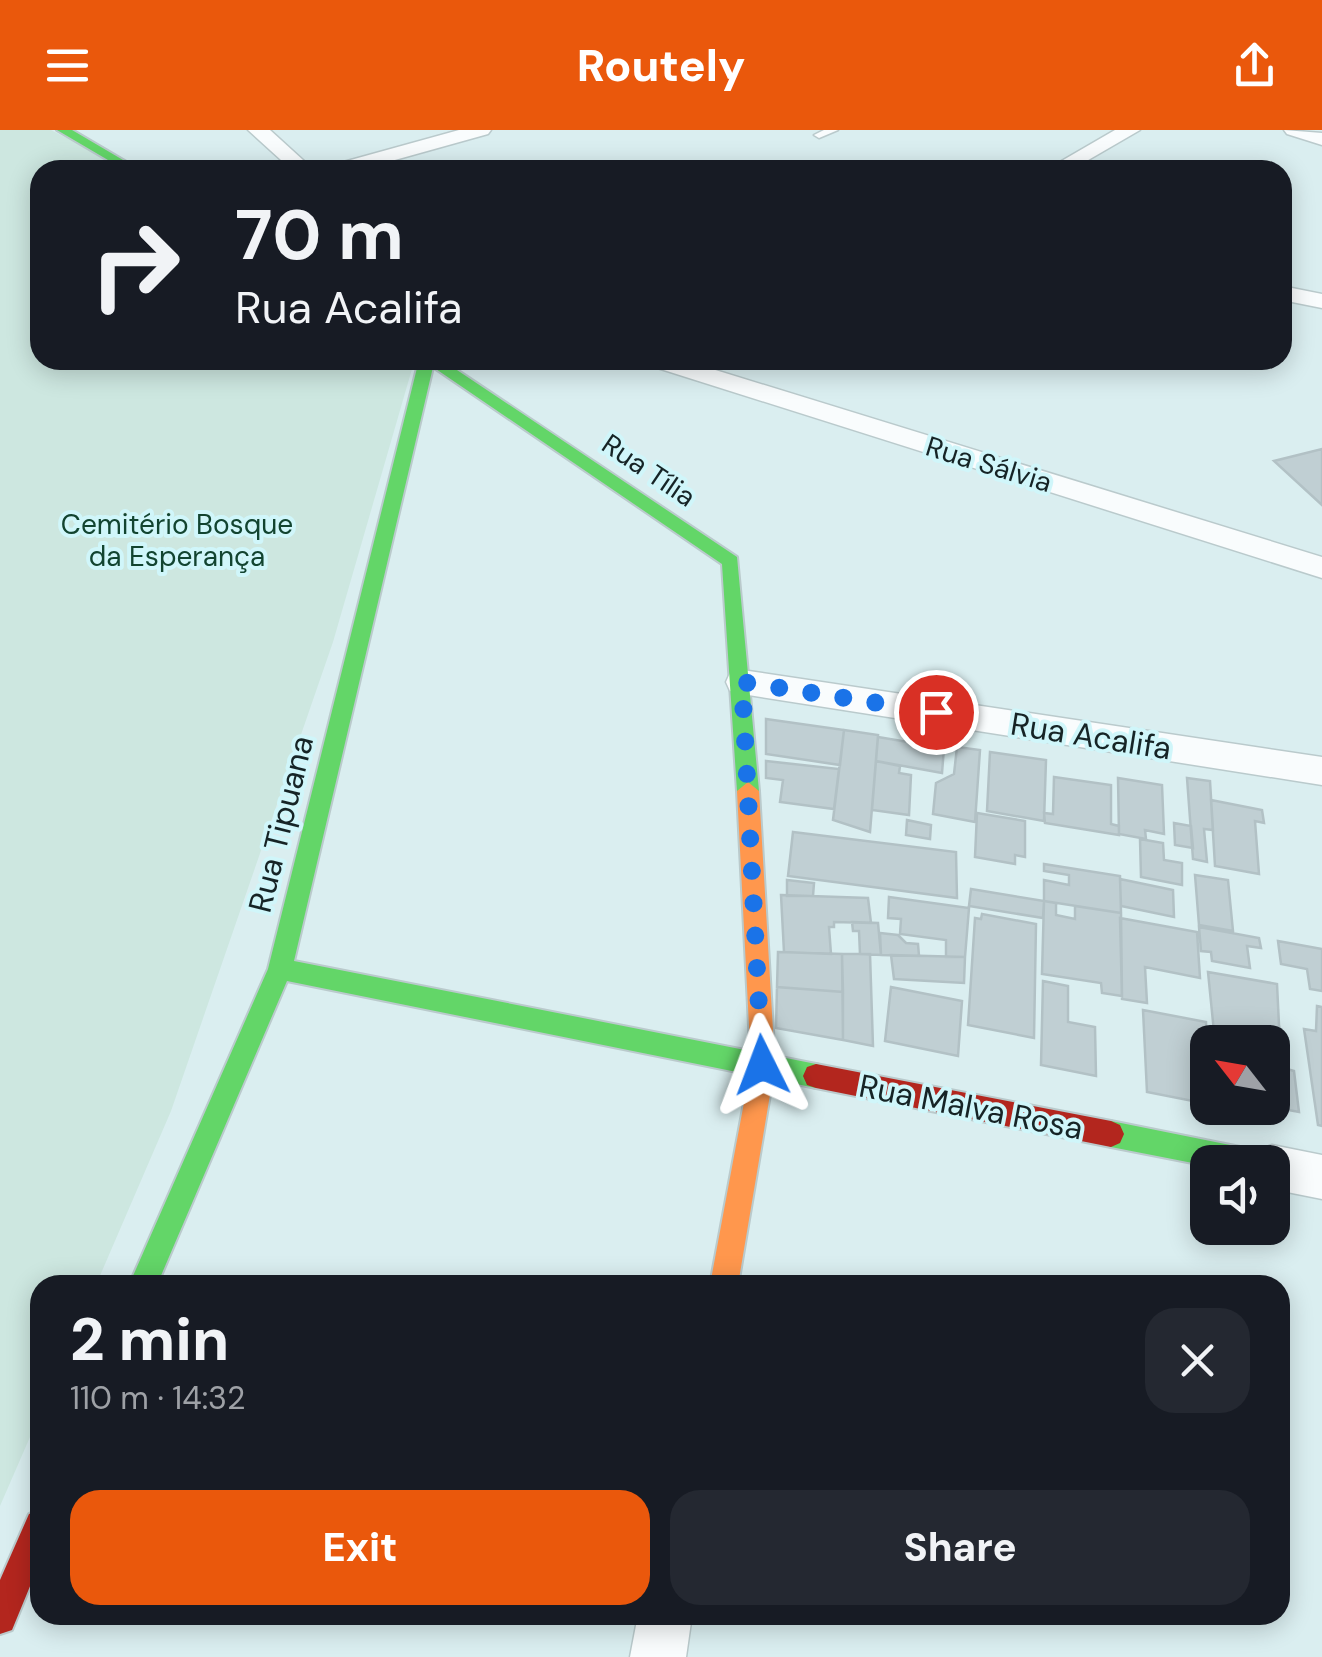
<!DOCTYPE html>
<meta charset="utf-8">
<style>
:root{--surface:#171b24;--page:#242831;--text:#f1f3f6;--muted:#9ea1a6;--accent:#ea580c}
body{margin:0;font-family:"DM Sans",sans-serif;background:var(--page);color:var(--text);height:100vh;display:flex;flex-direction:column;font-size:38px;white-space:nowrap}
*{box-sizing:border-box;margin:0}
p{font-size:32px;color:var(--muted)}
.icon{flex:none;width:55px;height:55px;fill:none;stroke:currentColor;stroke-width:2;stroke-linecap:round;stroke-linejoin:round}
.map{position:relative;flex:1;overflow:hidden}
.panel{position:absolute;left:30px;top:1145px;width:1260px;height:350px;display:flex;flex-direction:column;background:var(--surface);border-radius:30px;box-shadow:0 5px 25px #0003}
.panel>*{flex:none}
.banner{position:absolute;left:30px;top:30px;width:1262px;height:210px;border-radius:30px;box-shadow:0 5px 25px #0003;background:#171b24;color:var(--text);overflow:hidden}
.needle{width:65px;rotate:301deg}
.buttons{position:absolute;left:1190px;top:895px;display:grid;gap:20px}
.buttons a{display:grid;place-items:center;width:100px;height:100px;border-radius:20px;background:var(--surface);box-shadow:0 5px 25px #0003;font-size:50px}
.pin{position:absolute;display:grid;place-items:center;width:85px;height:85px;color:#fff;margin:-42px;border:5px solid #fff;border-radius:50%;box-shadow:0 2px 10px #0007}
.me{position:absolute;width:110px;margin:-55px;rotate:357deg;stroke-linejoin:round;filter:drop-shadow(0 0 8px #0008)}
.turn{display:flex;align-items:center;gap:35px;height:210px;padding:0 40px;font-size:45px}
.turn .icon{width:130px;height:130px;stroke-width:2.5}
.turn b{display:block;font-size:70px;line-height:85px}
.round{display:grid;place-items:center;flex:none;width:105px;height:105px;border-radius:30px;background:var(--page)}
.overview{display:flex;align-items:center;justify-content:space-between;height:170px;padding:0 40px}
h1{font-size:60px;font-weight:800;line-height:75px}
.cta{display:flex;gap:20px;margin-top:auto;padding:20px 40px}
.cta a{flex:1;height:115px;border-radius:30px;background:var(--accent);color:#fff;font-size:40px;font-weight:800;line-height:115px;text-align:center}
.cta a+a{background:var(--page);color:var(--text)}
header{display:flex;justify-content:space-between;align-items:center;height:130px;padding:0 40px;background:var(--accent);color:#fff;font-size:45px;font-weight:800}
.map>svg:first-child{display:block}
.green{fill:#cde7e0}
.building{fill:#c0cfd3;stroke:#b2c1c5;stroke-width:2.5}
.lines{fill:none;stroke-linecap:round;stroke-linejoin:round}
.lane-casing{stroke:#bacacc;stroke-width:3}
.street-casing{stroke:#bacacc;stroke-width:3}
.fast-casing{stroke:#bacacc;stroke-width:4}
.slow-casing{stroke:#bacacc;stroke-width:4}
.jam-casing{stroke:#bacacc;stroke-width:4}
.lane{fill:#f9fcfd;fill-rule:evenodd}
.street{fill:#f9fcfd;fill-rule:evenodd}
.fast{fill:#63d668;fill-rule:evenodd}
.slow{fill:#ff974d;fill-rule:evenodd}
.jam{fill:#b3261e;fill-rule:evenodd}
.route{stroke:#1a73e8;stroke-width:18;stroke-dasharray:0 32.4}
.labels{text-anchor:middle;stroke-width:8;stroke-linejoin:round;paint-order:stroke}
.far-street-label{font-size:28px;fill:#162426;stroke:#d0f6fa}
.far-park-label{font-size:28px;fill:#124430;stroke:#d0f6fa}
.street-label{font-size:32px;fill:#162426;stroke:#d0f6fa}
</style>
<header><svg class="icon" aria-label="menu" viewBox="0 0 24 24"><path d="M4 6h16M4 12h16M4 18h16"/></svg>Routely<svg class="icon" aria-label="share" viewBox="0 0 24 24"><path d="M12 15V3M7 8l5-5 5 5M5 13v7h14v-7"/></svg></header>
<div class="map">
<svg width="1322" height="1527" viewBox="0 0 1322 1527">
<rect width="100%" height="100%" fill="#daeef0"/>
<path class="green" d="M0 0H51L129 40H40V230L414 232 333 512 171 981 96 1155H40V1284L0 1376Z"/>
<path class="building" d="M1322 319V375L1274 331Z
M766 589 844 600 840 635 766 624Z
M844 600 878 605 870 702 833 690Z
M878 607 944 618 942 643 876 631Z
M957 617 980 620 975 692 933 684 936 653 954 644Z
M990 622 1046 630 1044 691 987 681Z
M766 631 839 639 834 679 780 672 783 650 766 648Z
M876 631 900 636 899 643 911 645 909 685 872 680Z
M1054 647 1111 655V694L1119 696V705L1045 693 1044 683 1053 684Z
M1118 648 1162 655 1164 704 1145 700 1146 709 1119 704Z
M1187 648 1210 651 1213 700 1204 699 1207 732 1193 729Z
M1211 670 1262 680 1264 693 1255 691 1259 744 1215 736Z
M977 683 1025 691V727L1015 725V734L975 727Z
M907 690 931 695 930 709 906 705Z
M1174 693 1191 696 1193 718 1175 715Z
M793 702 956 722 957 768 788 746Z
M1140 709 1163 713 1164 730 1182 733V755L1141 747Z
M1044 734 1120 746 1121 783 1044 771V750L1069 755V745L1044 741Z
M1195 745 1228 750 1233 801 1199 795Z
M1120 749 1173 760 1174 787 1121 776Z
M787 750 814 753 813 766H787Z
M971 759 1044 771 1043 788 969 776Z
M781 765 868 768 871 793 834 792V797H829L831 824 784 822Z
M889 767 969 778 965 827H946V810L900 804 901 789 888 788Z
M1044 771 1056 773V785L1075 789V776L1121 783 1122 866 1102 863 1101 853 1042 844Z
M982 784 1036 794 1034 908 968 895 975 788 981 789Z
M1120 788 1197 802 1200 848 1145 837 1147 873 1122 869Z
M852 792 878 793 881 825 860 824 859 801H853Z
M1199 797 1259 808 1261 818 1247 816 1250 838 1212 831 1211 822 1201 821Z
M880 803 898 805 906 813 918 814 919 826 881 825Z
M1278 811 1322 819V861L1310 859 1307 839 1281 834Z
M778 822 842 824 843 862 777 857Z
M842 824H870L873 916 843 910Z
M891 825 965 827 964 853 894 849Z
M1208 842 1277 854 1279 895 1287 939 1294 941 1299 982 1272 977V912H1215Z
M1043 851 1068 856V892L1095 897 1096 946 1041 935Z
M777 857 843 862V910L776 898Z
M891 857 962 871 958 926 885 911Z
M1317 876 1322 877V996L1318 995 1304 899 1316 901Z
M1143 880 1206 892 1208 974 1147 962Z"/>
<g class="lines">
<g class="lane-casing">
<path id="lane" d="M824 0H838L819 8 814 5Z"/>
</g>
<g class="street-casing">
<path id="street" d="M248 0H270L314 40H292Z
M459 0H491L488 4 359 40H326L329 36Z
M1115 0H1140L1071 40H1046Z
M1284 0 1322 3V15L1287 4Z
M1282 156 1322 164V178L1282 170Z
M644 230H683L1322 427V448L648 235Z
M742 540 1322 627V655L742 564 730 561 726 552 730 543Z
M1272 1015 1322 1025V1069L1272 1059V1032H1252L1256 1021Z
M638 1485H692L686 1527H630Z"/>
</g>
<g class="fast-casing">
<path id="fast" d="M57 0H72L140 40H125Z
M419 230H442L737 427 759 661 748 670 737 661 722 434 433 237 294 831 816 934 825 937 829 946 825 955 816 958 287 851 157 1155H129L268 839Z
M1111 991 1250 1019 1259 1023 1263 1032H1208V1036L1111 1017 1102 1013 1098 1004 1102 995Z"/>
</g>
<g class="slow-casing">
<path id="slow" d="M748 652 759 661 775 935 738 1155H710L751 935 737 661Z"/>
</g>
<g class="jam-casing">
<path id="jam" d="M816 934 1111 991 1120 995 1124 1004 1120 1013 1111 1017 816 958 807 955 803 946 807 937Z
M40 1379V1432L12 1500 0 1504V1450L29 1384Z"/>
</g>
<use href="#lane" class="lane"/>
<use href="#street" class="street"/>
<use href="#fast" class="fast"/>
<use href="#slow" class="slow"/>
<use href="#jam" class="jam"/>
</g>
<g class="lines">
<path class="route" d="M762 935 742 552 936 582"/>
</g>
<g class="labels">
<g class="far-street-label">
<text transform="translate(989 334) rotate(17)" y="10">Rua Sálvia</text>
<text transform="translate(649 340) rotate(34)" y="10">Rua Tília</text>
</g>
<g class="far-park-label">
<text x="177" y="404">Cemitério Bosque<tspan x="177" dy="32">da Esperança</tspan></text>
</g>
<g class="street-label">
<text transform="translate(1091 606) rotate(9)" y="11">Rua Acalifa</text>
<text transform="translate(281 694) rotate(-76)" y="11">Rua Tipuana</text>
<text transform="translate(971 977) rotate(11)" y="11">Rua Malva Rosa</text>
</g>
</g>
</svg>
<div class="buttons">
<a><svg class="needle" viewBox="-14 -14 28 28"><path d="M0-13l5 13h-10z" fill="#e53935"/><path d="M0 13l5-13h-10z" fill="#9ea1a6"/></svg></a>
<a><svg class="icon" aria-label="sound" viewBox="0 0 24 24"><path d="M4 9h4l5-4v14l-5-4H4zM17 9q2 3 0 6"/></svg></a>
</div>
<div class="pin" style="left:936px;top:582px;background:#d93025"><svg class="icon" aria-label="arrive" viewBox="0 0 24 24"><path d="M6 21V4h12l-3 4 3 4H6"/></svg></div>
<svg class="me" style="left:762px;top:935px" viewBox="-20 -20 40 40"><path d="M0-17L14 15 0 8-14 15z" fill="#1a73e8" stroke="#fff" stroke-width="4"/></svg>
<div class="banner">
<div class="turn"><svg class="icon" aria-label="right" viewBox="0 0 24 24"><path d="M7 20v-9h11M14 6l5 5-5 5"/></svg><div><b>70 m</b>Rua Acalifa</div></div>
</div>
<section class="panel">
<div class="overview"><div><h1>2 min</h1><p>110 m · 14:32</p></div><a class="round"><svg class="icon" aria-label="close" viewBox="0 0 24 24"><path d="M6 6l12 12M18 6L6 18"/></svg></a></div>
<div class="cta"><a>Exit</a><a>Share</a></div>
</section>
</div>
